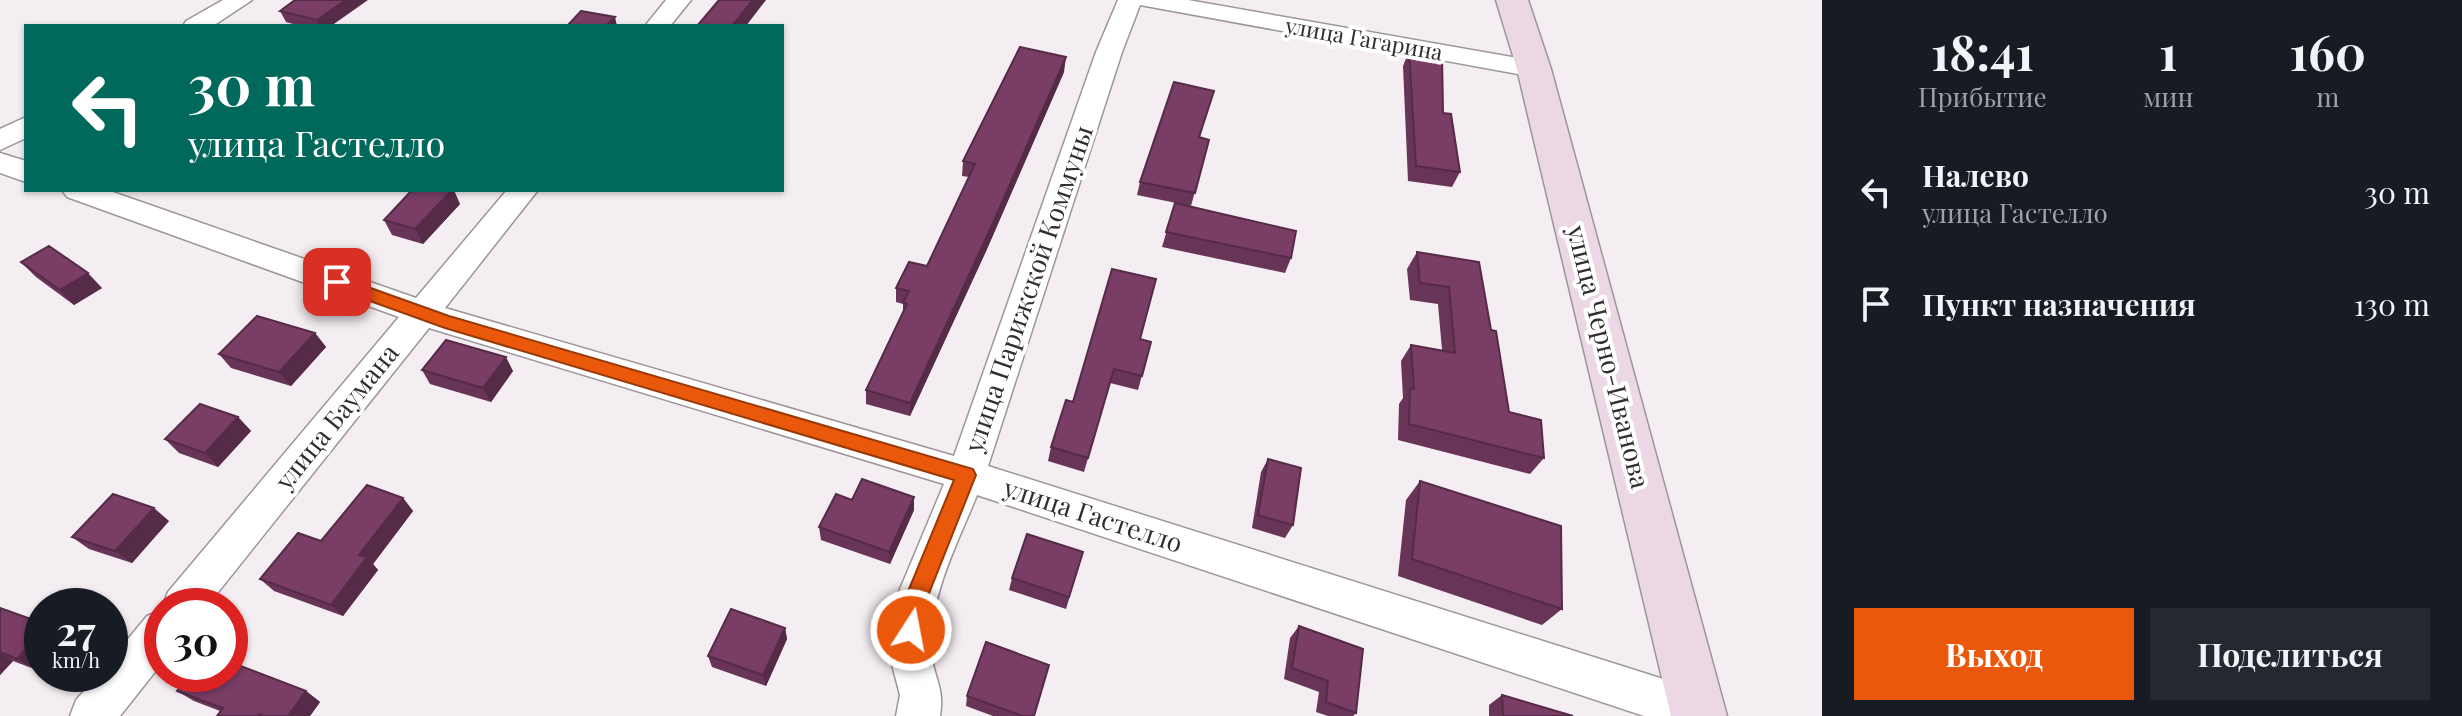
<!DOCTYPE html>
<html lang="ru">
<meta charset="utf-8">
<style>
:root{--surface:#171b24;--page:#242831;--text:#f1f3f6;--muted:#9ea1a6;--accent:#ea580c}
body{margin:0;font-family:"Playfair Display",serif;background:var(--page);color:var(--text);height:100vh;display:flex;flex-direction:column;font-size:30px;white-space:nowrap}
*{box-sizing:border-box;margin:0}
p{font-size:26px;color:var(--muted)}
.icon{flex:none;width:44px;height:44px;fill:none;stroke:currentColor;stroke-width:2;stroke-linecap:round;stroke-linejoin:round}
.map{position:relative;flex:1;overflow:hidden}
.details{display:flex;flex-direction:column;background:var(--surface);width:640px}
.details>*{flex:none}
.guide{position:absolute;left:24px;top:24px;width:760px;height:168px;border-radius:0px;box-shadow:0 2px 6px #0004;background:#00695c;color:#fff;overflow:hidden}
.speed{position:absolute;left:24px;top:588px;display:flex;gap:16px;font-size:40px;font-weight:700;text-align:center}
.speed>*{display:grid;place-content:center;width:104px;height:104px;border-radius:50%;background:var(--surface);box-shadow:0 2px 6px #0004;line-height:1}
.speed small{font-size:20px;font-weight:400}
.speed .limit{border:12px solid #d22;background:#fff;color:#111}
.pin{position:absolute;display:grid;place-items:center;width:68px;height:68px;color:#fff;margin:-34px;border-radius:16px;box-shadow:0 4px 12px #0006}
.me{position:absolute;width:88px;margin:-44px;rotate:11deg;stroke-linejoin:round;filter:drop-shadow(0 0 6px #0008)}
.turn{display:flex;align-items:center;gap:28px;height:168px;padding:0 32px;font-size:36px}
.turn .icon{width:104px;height:104px;stroke-width:2.5}
.turn b{display:block;font-size:56px;line-height:68px}
.eta{display:flex;justify-content:space-evenly;align-items:center;height:136px;text-align:center}
.eta b{font-size:48px;font-weight:700;line-height:56px}
.cta{display:flex;gap:16px;margin-top:auto;padding:16px 32px}
.cta a{flex:1;height:92px;border-radius:0px;background:var(--accent);color:#fff;font-size:32px;font-weight:700;line-height:92px;text-align:center}
.cta a+a{background:var(--page);color:var(--text)}
ul{padding:0;list-style:none}
li{display:flex;align-items:center;gap:24px;height:112px;padding:0 32px}
li div{flex:1}
li b{display:block;font-size:30px}
li em{font-style:normal}
main{display:flex;flex:1;min-height:0}
.map>svg:first-child{display:block}
.lines{fill:none;stroke-linecap:round;stroke-linejoin:round}
.minor-casing{stroke:#9c969a;stroke-width:3}
.secondary-casing{stroke:#9c969a;stroke-width:3}
.minor{fill:#fff;fill-rule:evenodd}
.secondary{fill:#ebd8e4;fill-rule:evenodd}
.wall{fill:#683458}
.shaded-wall{fill:#552b47}
.building{fill:#793d66;stroke:#552b47;stroke-width:2}
.route{fill:#ea580c;stroke:#983908;stroke-width:2}
.labels{text-anchor:middle;stroke-width:8;stroke-linejoin:round;paint-order:stroke}
.far-street-label{font-size:22px;fill:#312e30;stroke:#fff}
.street-label{font-size:26px;fill:#312e30;stroke:#fff}
</style>
<main>
<div class="map">
<svg width="1822" height="716" viewBox="0 0 1822 716">
<rect width="100%" height="100%" fill="#f4edf1"/>
<g class="lines">
<g class="minor-casing">
<path id="minor" d="M223 0H252L213 26H183L186 21Z
M666 0H691L670 26H645Z
M1118 0H1188L1534 61 1543 63 1547 69 1543 75 1534 77 1140 5 1122 52 988 466 1698 690 1713 697 1720 712 1718 716H1644L977 495C957 545 930 594 931 649 932 676 945 685 940 716H896L900 695 889 653 893 606 944 484 429 328 207 606 162 607 168 592 399 317 67 197 62 190H107L416 298 507 190H538L445 308 954 456 1096 52Z
M26 117V138L0 150V129Z
M0 153 26 161V182L0 173Z
M162 610V663L120 716H70L76 700 99 674H110V661L147 616Z"/>
</g>
<g class="secondary-casing">
<path id="secondary" d="M1496 0H1528L1551 69 1727 716H1671L1517 69Z"/>
</g>
<use href="#minor" class="minor"/>
<use href="#secondary" class="secondary"/>
</g>
<path class="wall" d="M295 0 331 26H300L286 22 280 11Z
M1409 51 1460 172 1452 187 1408 181 1403 66Z
M1064 72 987 249 910 416 866 404V390L903 312V304L896 302V288L927 266 969 177 962 176 963 161Z
M1210 104 1200 137 1209 140 1191 206 1137 195 1140 182Z
M1175 203 1291 258 1285 273 1162 247Z
M460 204 423 244 392 235 384 220Z
M1417 252 1491 330 1509 412 1544 458 1530 474 1398 440 1399 404 1403 398 1401 361 1411 345 1442 350 1438 304 1410 300 1407 269Z
M21 262 102 288 74 305 36 277Z
M315 333 326 347 291 386 231 368 219 354Z
M1140 339 1151 342 1138 390 1110 383 1084 472 1048 461 1051 447 1073 402Z
M422 370 513 371 491 402 430 384Z
M238 417 251 431 218 467 179 453 165 439Z
M1268 459 1293 525 1285 538 1252 528 1261 472Z
M1420 481 1562 609 1542 625 1398 576 1406 500Z
M914 497V510L890 564 821 540 819 527 852 500Z
M403 498 413 511 373 564 378 570 343 616 274 591 260 579 321 541Z
M169 521 132 563 89 549 72 537Z
M1083 552 1066 609 1009 590 1012 578Z
M0 608 37 670 13 661 0 675Z
M1299 626 1356 713 1353 716H1328L1316 712 1319 692 1284 679 1290 638Z
M785 628 787 639 766 686 712 667 708 656Z
M177 691H306L320 702 310 716H217L220 711 194 701Z
M1502 695 1573 716H1489V705Z
M967 696 1034 716H993L966 706Z"/>
<path class="shaded-wall" d="M346 0H368L331 26H319L317 20Z
M753 0H766L746 26H732Z
M615 17 617 26H606Z
M1066 57 1064 72 987 249 910 416V403Z
M452 190H454L460 204 423 244 415 229Z
M88 273 102 288 74 305 60 290Z
M315 333 326 347 291 386 279 372Z
M506 357 513 371 491 402 483 388Z
M238 417 251 431 218 467 205 453Z
M914 497V510L890 564 889 552Z
M403 498 413 511 373 564 378 570 343 616 331 605 359 555Z
M154 508 169 521 132 563 115 551Z
M785 628 787 639 766 686 763 675Z
M42 631V664L37 670 17 659Z
M0 653 13 661 0 675Z
M306 691 320 702 310 716H288Z"/>
<path class="building" d="M295 0H346L317 20 280 11Z
M719 0H753L732 26H697Z
M581 11 615 17 606 26H567Z
M1020 47 1066 57 988 234 910 403 866 390 907 304 903 302 909 291 896 288 909 262 927 266 975 164 963 161Z
M1409 51 1442 56 1443 113 1451 114 1460 172 1416 166Z
M1174 82 1214 91 1199 137 1209 140 1195 193 1140 182Z
M412 190H452L415 229 384 220Z
M1175 203 1296 231 1291 258 1166 232Z
M49 246 88 273 60 290 21 262Z
M1417 252 1479 262 1491 330 1496 331 1509 412 1541 420 1544 458 1409 424 1410 388 1414 389 1411 345 1455 353 1449 287 1420 283Z
M1112 269 1156 279 1140 339 1151 342 1142 376 1114 369 1088 458 1051 447 1066 400 1073 402Z
M257 316 315 333 279 372 219 354Z
M446 340 506 357 483 388 422 370Z
M200 404 238 417 205 453 165 439Z
M1268 459 1301 468 1293 525 1258 515Z
M862 479 914 497 889 552 819 527 836 494 852 500Z
M1420 481 1561 526 1562 609 1412 559Z
M367 485 403 498 359 555 367 557 331 605 260 579 298 533 321 541Z
M113 494 154 508 115 551 72 537Z
M1027 534 1083 552 1069 597 1012 578Z
M0 608 42 623V631L17 659 0 652Z
M731 609 785 628 763 675 708 656Z
M1299 626 1363 649 1356 713 1326 702 1328 681 1292 668Z
M986 642 1049 665 1034 716H1023L967 696Z
M230 662 306 691 288 716H264L259 714 257 716H217L223 708 177 691 191 674H230Z
M1502 695 1573 716H1503Z"/>
<path class="route" d="M337 276 449 316 973 469 976 475 924 606 919 637 911 640 903 637 900 630 902 606 954 480 445 328 331 287 328 282 331 278Z"/>
<g class="labels">
<g class="far-street-label">
<text transform="translate(1364 39) rotate(10)" y="8">улица Гагарина</text>
</g>
<g class="street-label">
<text transform="translate(1029 289) rotate(-71)" y="9">улица Парижской Коммуны</text>
<text transform="translate(1608 357) rotate(76)" y="9">улица Черно-Иванова</text>
<text transform="translate(337 417) rotate(-51)" y="9">улица Баумана</text>
<text transform="translate(1093 516) rotate(18)" y="9">улица Гастелло</text>
</g>
</g>
</svg>
<div class="speed"><div>27<small>km/h</small></div><div class="limit">30</div></div>
<div class="pin" style="left:337px;top:282px;background:#d93025"><svg class="icon" aria-label="arrive" viewBox="0 0 24 24"><path d="M6 21V4h12l-3 4 3 4H6"/></svg></div>
<svg class="me" style="left:911px;top:630px" viewBox="-20 -20 40 40"><circle r="17" fill="#ea580c" stroke="#fff" stroke-width="3"/><path d="M0-11L8 9 0 5-8 9z" fill="#fff"/></svg>
<div class="guide">
<div class="turn"><svg class="icon" aria-label="left" viewBox="0 0 24 24"><path d="M17 20v-9H6M10 6l-5 5 5 5"/></svg><div><b>30 m</b>улица Гастелло</div></div>
</div>
</div>
<section class="details">
<div class="eta">
<div><b>18:41</b><p>Прибытие</p></div>
<div><b>1</b><p>мин</p></div>
<div><b>160</b><p>m</p></div>
</div>
<ul>
<li><svg class="icon" aria-label="left" viewBox="0 0 24 24"><path d="M17 20v-9H6M10 6l-5 5 5 5"/></svg><div><b>Налево</b><p>улица Гастелло</p></div><em>30 m</em></li>
<li><svg class="icon" aria-label="arrive" viewBox="0 0 24 24"><path d="M6 21V4h12l-3 4 3 4H6"/></svg><div><b>Пункт назначения</b></div><em>130 m</em></li>
</ul>
<div class="cta"><a>Выход</a><a>Поделиться</a></div>
</section>
</main>
